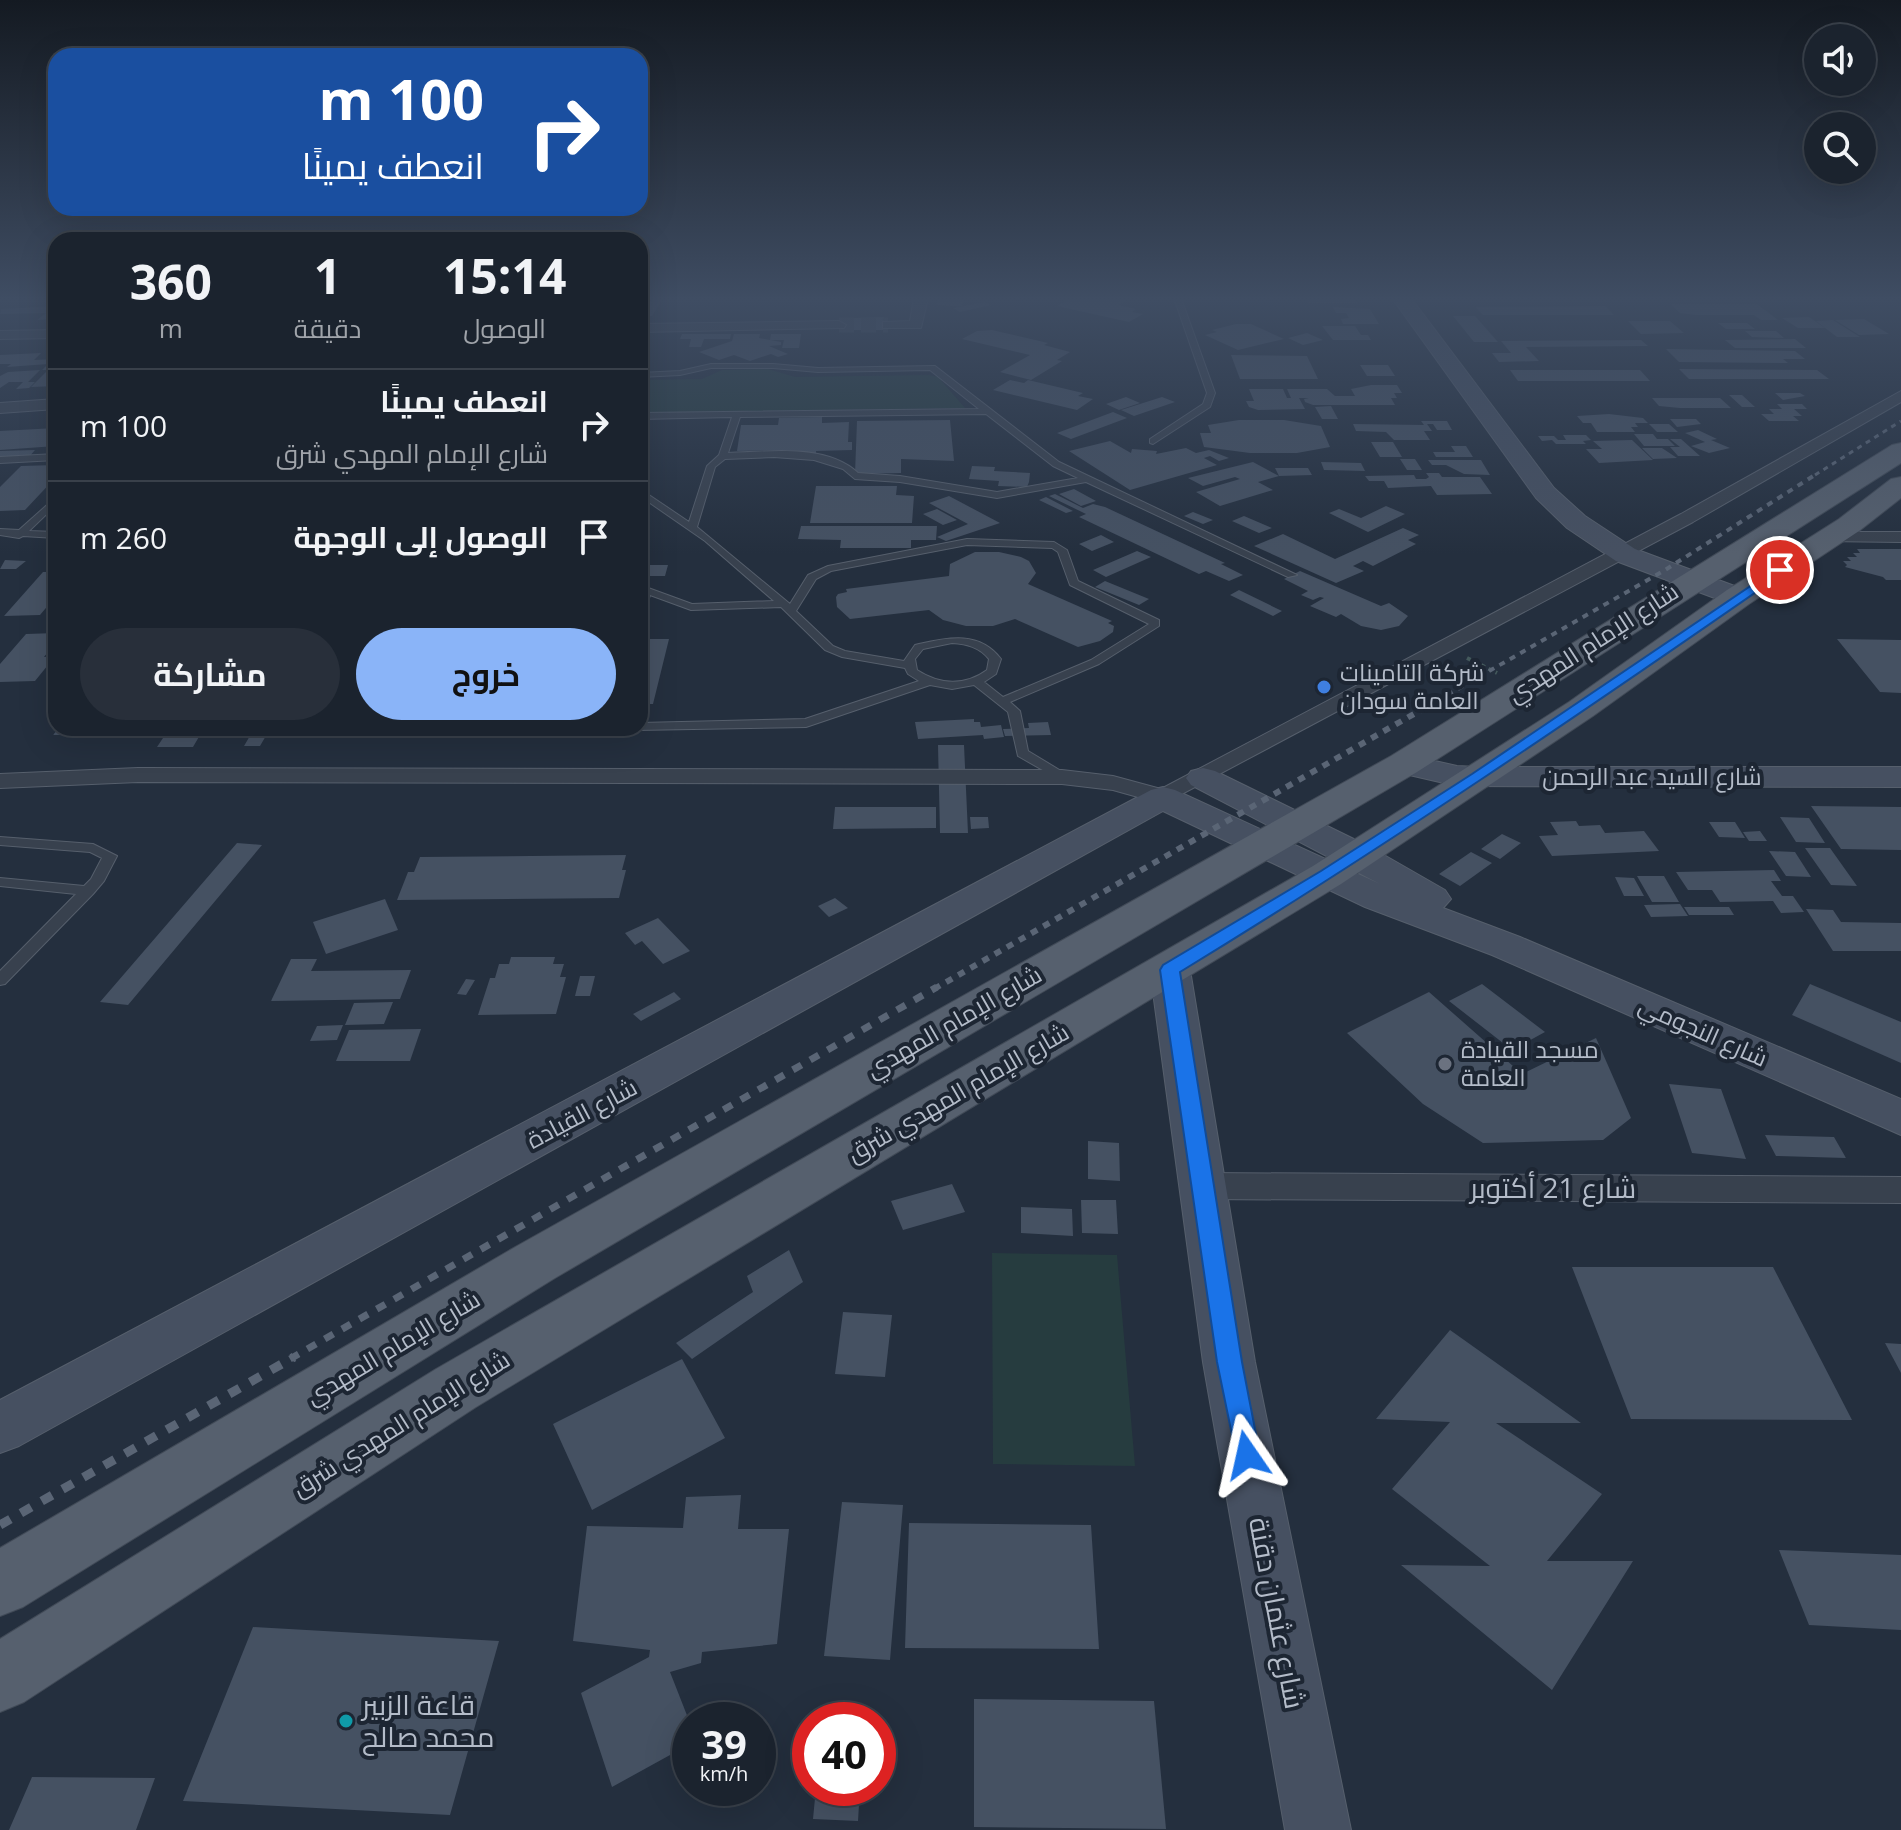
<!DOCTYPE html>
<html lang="ar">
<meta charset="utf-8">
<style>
:root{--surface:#1b232e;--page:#282f3a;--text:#f1f3f6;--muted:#a0a4aa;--line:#39404a;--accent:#8ab4f8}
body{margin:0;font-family:"Open Sans",Cairo,sans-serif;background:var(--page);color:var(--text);direction:rtl;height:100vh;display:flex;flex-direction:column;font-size:30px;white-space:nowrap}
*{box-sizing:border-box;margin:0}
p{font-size:26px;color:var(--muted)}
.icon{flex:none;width:44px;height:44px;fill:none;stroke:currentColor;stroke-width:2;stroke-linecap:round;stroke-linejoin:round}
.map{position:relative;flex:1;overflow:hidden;direction:ltr}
.details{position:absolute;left:48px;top:232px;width:600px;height:504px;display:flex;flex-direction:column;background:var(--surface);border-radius:24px;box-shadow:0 8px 32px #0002,0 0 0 2px var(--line);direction:rtl}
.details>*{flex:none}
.top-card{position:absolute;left:48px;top:48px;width:600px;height:168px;border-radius:24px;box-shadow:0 8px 32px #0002,0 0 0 2px var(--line);direction:rtl;background:#1a4fa0;color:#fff;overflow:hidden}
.controls{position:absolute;left:1804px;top:24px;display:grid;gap:16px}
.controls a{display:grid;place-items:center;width:72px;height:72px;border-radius:50%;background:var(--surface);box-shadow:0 8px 32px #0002,0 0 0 2px var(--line);font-size:40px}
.speed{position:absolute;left:672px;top:1702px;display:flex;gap:16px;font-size:40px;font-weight:700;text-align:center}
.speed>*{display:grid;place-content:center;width:104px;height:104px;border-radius:50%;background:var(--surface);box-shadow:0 8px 32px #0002,0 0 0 2px var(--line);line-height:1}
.speed small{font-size:20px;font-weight:400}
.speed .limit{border:12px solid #d22;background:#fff;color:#111}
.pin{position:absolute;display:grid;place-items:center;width:68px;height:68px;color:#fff;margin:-34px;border:4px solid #fff;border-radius:50%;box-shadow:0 2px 8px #0007}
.me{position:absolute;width:88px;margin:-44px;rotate:349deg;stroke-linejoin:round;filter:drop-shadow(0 0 6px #0008)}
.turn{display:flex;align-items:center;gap:28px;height:168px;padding:0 32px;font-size:36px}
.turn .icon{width:104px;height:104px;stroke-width:2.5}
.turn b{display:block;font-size:56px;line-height:68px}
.eta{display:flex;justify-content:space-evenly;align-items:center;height:136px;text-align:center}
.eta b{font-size:48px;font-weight:700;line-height:56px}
.cta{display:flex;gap:16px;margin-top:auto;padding:16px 32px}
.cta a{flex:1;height:92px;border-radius:48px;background:var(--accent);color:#111;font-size:32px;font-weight:700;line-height:92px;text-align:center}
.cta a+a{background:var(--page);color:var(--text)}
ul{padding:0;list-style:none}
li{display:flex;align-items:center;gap:24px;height:112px;padding:0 32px;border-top:2px solid var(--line)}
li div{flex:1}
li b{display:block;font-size:30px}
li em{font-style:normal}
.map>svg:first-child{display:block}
.green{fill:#263c3f}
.building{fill:#455162}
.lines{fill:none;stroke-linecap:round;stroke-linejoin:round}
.street-tunnel{stroke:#3a4453;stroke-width:15;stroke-dasharray:15 7;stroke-linecap:butt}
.lane-casing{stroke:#565f6c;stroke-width:2}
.street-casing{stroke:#565f6c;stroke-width:2}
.secondary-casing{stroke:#565f6c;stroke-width:2}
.primary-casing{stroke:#414a57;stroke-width:2}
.path{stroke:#44595c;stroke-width:4;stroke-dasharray:4 4;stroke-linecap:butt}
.lane{fill:#38414e;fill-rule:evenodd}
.street{fill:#38414e;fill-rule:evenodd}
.secondary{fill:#465061;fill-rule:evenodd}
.primary{fill:#56606e;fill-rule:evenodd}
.rail-far4{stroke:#5a6575;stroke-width:3;stroke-dasharray:5 5;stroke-linecap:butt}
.rail-far3{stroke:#5a6575;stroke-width:4;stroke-dasharray:6 6;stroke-linecap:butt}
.rail-far2{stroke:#5a6575;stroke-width:6;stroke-dasharray:7 7;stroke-linecap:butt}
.rail-far1{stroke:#5a6575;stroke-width:7;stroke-dasharray:10 10;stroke-linecap:butt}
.rail{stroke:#5a6575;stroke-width:9;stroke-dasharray:12 12;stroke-linecap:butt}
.route{fill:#1a73e8;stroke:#114b97;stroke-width:2}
.shop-dot{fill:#3f7fe0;stroke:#1d2633;stroke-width:3}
.worship-dot{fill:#6b7280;stroke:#1d2633;stroke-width:3}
.culture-dot{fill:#0f9aa8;stroke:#1d2633;stroke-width:3}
.labels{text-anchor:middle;stroke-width:8;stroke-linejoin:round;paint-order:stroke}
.street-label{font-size:24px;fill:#b4bcc9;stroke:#1d2633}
.poi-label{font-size:24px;fill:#b4bcc9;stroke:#1d2633;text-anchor:start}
.near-street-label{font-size:28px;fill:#b4bcc9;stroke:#1d2633}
.near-poi-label{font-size:28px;fill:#b4bcc9;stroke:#1d2633;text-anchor:start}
</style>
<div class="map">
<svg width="1901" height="1830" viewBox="0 0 1901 1830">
<rect width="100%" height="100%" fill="#242f3e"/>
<path class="green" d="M768 369 795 377 929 375 938 377 965 408 640 413V380L702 379 722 370Z
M992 1253 1117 1255 1135 1466 993 1464Z"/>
<path class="building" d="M958 298H965L962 306 936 305 939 300Z
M1071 298 1127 300 1118 305 1136 309 1132 312 1143 314 1129 322 1057 306Z
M1306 298H1354L1357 303H1309Z
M652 299H662L652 316H642Z
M984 302 991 305 960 312 953 308Z
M1670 304H1757L1778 320H1761L1754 315H1696L1680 313Z
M56 306 53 319 37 320 46 313 0 314 1 309Z
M1605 306 1614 315H1483L1475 307Z
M1333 307 1370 309 1379 324H1343L1341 319 1349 318 1346 313H1336Z
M1453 316H1475L1498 342H1474Z
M884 317V330H854V318Z
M1809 317 1825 328H1798L1782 318Z
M1864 319 1889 334 1859 335 1835 320Z
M1833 320 1860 337H1837L1816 321Z
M1628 321H1670L1684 333 1641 334Z
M1718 323H1747L1755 329H1726Z
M1236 324H1251L1284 339 1238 350 1205 335 1217 332 1212 330Z
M1322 326H1355L1361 335H1368L1371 340H1333Z
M992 330 1048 343 1044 345 1070 352 1057 360 1062 361 1031 380 1000 372 1030 355 962 339 977 331Z
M1745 331H1776L1784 338 1752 337Z
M1307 333 1323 340 1303 345 1288 338Z
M682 334H731L730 339H704L701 347H689L691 339H680Z
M734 334H760L759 338 781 342V345L769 346 788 354 778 357 771 354 750 361 734 355 719 360 699 352 732 341Z
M771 334H801L799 348H782L784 340H770Z
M1795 339 1806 348H1735L1725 340Z
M1641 340 1648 346 1526 347 1539 361 1499 362 1492 353H1511L1501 341Z
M1666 349 1795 351 1805 359H1783L1788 363 1679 362Z
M41 353 34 360 56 359 51 367H56V386L31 387 48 370H42L48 364 7 367 11 364H0V355Z
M1231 355 1307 356 1318 379H1240Z
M1360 365H1388L1395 376H1367Z
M1679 369 1817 370 1829 379H1689Z
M40 370 28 382H35L29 388 16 389 23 382H9L0 388V376L8 372Z
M1510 370H1640L1650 381H1518Z
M1010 380 1024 383 1028 380 1083 393 1078 396 1093 399 1077 410 993 390Z
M1371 385H1397L1402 393H1394L1397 398H1391L1395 405H1313L1305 402 1304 399 1309 398H1299L1305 409 1258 410 1249 407 1246 401H1254L1249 389H1283L1287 398H1291L1287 389H1327L1335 396H1355L1351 389Z
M1775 393H1800L1805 396 1783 400Z
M1729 395H1742L1755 407H1742Z
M1126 397 1140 403 1119 410 1106 404Z
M1162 397 1175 402 1134 416 1121 410Z
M1652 398H1720L1731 408H1680L1659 406Z
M1777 404H1802L1807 409H1794L1802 416H1793L1799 421H1769L1761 414H1774L1769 409H1782Z
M1331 406 1338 419H1322L1315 407Z
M1113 412 1127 418 1071 439 1057 433Z
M1609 414 1643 418 1648 423H1635L1638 427H1631L1635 432H1597L1591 423H1583L1577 416Z
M822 417V423L849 422 848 442H852V450L816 451V456H800V451L787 450 737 451 741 425H778L779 418Z
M1670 419H1696L1701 424 1677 427Z
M950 420 954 461 901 459V473L855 474 857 421Z
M1239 420H1284L1321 426 1330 447 1297 453H1250L1204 447 1200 433H1211L1208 425Z
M1421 421H1447L1452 430H1437L1433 424H1427L1432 431H1424L1430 440H1394L1386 432 1356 431 1353 424 1424 425Z
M1649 424H1669L1678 432H1657Z
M56 428V446L0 450V431Z
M1698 430 1717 439 1711 440 1730 448 1709 453 1691 446 1705 442 1685 433Z
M1634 434H1653L1657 439H1668L1675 446H1644Z
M1563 435H1586L1591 440 1583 441 1586 444H1556L1552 440 1542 441 1538 436H1554L1558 440H1566Z
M1670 439H1681L1700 456H1678L1670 447H1680Z
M1632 440 1653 460 1599 463 1586 449H1602L1593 441Z
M1110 441 1131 453 1132 449 1157 451 1156 454 1186 448 1196 453 1209 450 1229 458 1219 461 1210 456 1204 458 1217 465 1130 490 1069 451Z
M1371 442H1393L1402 457H1380Z
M1451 446H1466L1473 457H1436L1433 452H1455Z
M1642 448H1662L1677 458 1653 459Z
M35 450 29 457 0 458V451Z
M1400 459H1415L1422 470H1407Z
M1428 460H1481L1490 475 1464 474 1446 465H1432Z
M1253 462 1279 476 1258 482 1273 490 1220 506 1196 492 1240 479 1235 477 1203 486 1188 478Z
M1321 462 1361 463 1365 471 1324 470Z
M56 465V477L25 510 0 511V487L21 466Z
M972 466 995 467 994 471 1030 473 1029 482 1027 487 998 486 999 481 969 479Z
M1275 468H1308L1312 475 1279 476Z
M1426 473H1439L1442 477H1480L1492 494 1437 495 1431 486 1388 488 1384 481H1369L1365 476 1414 475 1416 479H1426L1429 477Z
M816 486H897L896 495 914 496 912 523H810Z
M1074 489 1096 501 1081 506 1059 494Z
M1055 494 1083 508 1093 504 1105 507 1225 563 1221 564 1243 575 1229 581 1206 571 1199 574 1079 517 1086 514 1049 496Z
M949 496 1000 523 946 541 937 537 968 524 929 503Z
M1046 497 1073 511 1066 513 1039 500Z
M1386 506 1405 514 1368 532 1329 513 1339 509 1361 518Z
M937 509 957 520 943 525 923 514Z
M1193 512 1213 520 1203 524 1184 516Z
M1244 516 1272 528 1259 533 1232 521Z
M801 526H937L936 540H911V548H840L841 540 798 539Z
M1403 528 1419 535 1408 540 1416 544 1373 566 1363 561 1353 566 1364 571 1336 583 1254 546 1283 534 1335 559Z
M1101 535 1114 542 1092 551 1079 544Z
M1857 549H1901V580H1886L1883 577 1845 567 1847 565 1843 561H1851L1847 557H1857L1853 553H1860Z
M1137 551 1151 557 1106 577 1093 570Z
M975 552H999L1021 557 1029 561 1036 573 1028 584 1112 621 1108 623 1114 626 1113 632 1100 641 1078 647 1015 619 993 626H966L943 620 929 610 850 619 837 607 836 597 838 594 847 592 846 589 949 576 950 564Z
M5 560 26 561 16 569H0Z
M640 565H668L665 576H640Z
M1300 571 1381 606 1389 603 1408 616 1399 626 1381 630 1361 626 1341 614 1336 617 1310 606 1324 598 1320 597 1313 600 1301 595 1308 591 1284 579Z
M43 572H56V596L40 615 4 616Z
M1105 581 1149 599 1139 605 1095 587Z
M1239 590 1282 611 1273 616 1230 595Z
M56 633V642L44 657 56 656V665H48L35 681 0 682V664L26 634Z
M648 639H669L653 704H640V668Z
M1837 639 1901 640V693L1880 692Z
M974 719V722H980L981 727 1001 725 1004 737 984 739 983 735 918 739 915 722Z
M1048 722 1051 735 1005 736 1003 729 1029 728 1028 723Z
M59 728H179L176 733 53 735Z
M307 728H454L451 735H302Z
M251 734H267L260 746H244Z
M165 735H200L193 747H157Z
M938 745H964L968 833H940Z
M1811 806 1901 807V850L1841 849Z
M835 807H936V828L833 829Z
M970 817H988L989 828 971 829Z
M1780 817 1809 818 1825 843 1796 842Z
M1576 821 1579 826 1600 825 1605 833 1644 831 1659 851 1552 856 1539 836 1558 835 1550 822Z
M1709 822H1735L1745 838 1719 837Z
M1760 831 1767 841H1749L1743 832Z
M1502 834 1521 843 1500 859 1481 849Z
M237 843 262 845 128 1005 100 1002Z
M1805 848H1830L1857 886 1831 885Z
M1769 851 1795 852 1811 877 1786 876Z
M1471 852 1492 863 1460 886 1439 874Z
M626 855 622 870H626L619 898 397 900 408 872H414L420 857Z
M1774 870 1781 881H1771L1782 896H1793L1804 912 1781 913 1773 901 1720 902 1712 890H1688L1676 872Z
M1637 876H1664L1679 902H1652Z
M1615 877 1634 878 1644 896H1624Z
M835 898 848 908 829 917 818 906Z
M385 899 398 930 326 954 313 922Z
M1680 904 1688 916 1651 917 1644 905Z
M1684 907H1729L1734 915H1689Z
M1806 909 1833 910 1841 922 1901 923V951H1833Z
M658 918 690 951 663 964 642 941 635 945 625 933Z
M511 957H555L553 964H564L560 977H566L556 1014 478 1015 490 978H495L499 964H509Z
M291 959H317L311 971 411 970 400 999 271 1001Z
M580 976H595L590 996H575Z
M466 979 475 980 466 995 457 994Z
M1482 984 1545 1032 1512 1050 1449 1001Z
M1810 984 1901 1022V1063L1792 1015Z
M674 992 681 999 641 1021 633 1014Z
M1429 992 1522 1074 1596 1038 1631 1118 1603 1140 1483 1143 1423 1104 1347 1033Z
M393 1002 384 1024 345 1025 354 1003Z
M343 1025 337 1040 310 1041 317 1026Z
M421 1029 410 1061H336L349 1030Z
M1669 1084 1721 1089 1746 1159 1692 1153Z
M1765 1135 1834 1137 1846 1158 1776 1156Z
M1088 1141 1119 1143 1120 1181 1088 1179Z
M952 1184 965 1212 903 1230 891 1201Z
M1081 1200H1116L1118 1234 1082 1233Z
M1021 1207 1072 1209 1073 1236 1021 1233Z
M789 1250 803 1282 692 1359 676 1343 753 1292 747 1276Z
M1572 1267H1773L1852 1420 1631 1419Z
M843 1312 892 1315 885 1377 835 1374Z
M1450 1330 1581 1423H1496L1602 1494 1547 1561H1633L1552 1690 1401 1565 1490 1566 1392 1489 1450 1422 1376 1419Z
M1885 1343 1901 1344V1373Z
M682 1359 725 1438 592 1510 553 1424Z
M741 1495 738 1529H789L777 1644 702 1652 701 1663 670 1672 690 1723V1744L612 1787 581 1693 649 1657 650 1650 573 1641 587 1526 683 1528 686 1497Z
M842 1502 903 1505 890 1660 824 1656Z
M909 1523 1091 1525 1099 1649 905 1648Z
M1779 1550 1901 1555V1630L1809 1625Z
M253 1627 499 1641 450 1815 183 1801Z
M974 1699 1154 1701 1166 1829 974 1827Z
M823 1714 866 1716 865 1720H822Z
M32 1777 155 1778 136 1830H9Z
M816 1788H860L858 1821 813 1819Z"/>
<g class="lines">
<path class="street-tunnel" d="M839 325H888"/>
<g class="lane-casing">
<path id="lane" d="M1174 298H1181L1215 393 1210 407 1153 444 1150 443V439L1203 404 1207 393Z
M711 364H773L818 368 935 366 1059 462 1297 575 1288 577 1086 482 997 498 900 482 855 479 843 469 814 460 774 457 725 459 715 467 697 527 790 604 808 575 828 566 967 539 1054 542 1067 550 1078 581 1159 620V626L1099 664 1010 702 1020 711 1028 751 1066 774 1068 777 1062 781 1018 756 1008 712 974 685 952 689 930 685 806 727 636 730 635 728H640V723L805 719 919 681 908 674 905 668 842 657 825 650 781 607 691 610 650 595 645 612 640 615V585L692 604 774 601 705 541 640 496V489L689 522 707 466 719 455 732 417 640 419V413L979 409 930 370 818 372 773 368H711L680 375 640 377V373L680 371ZM986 414 1053 466 1078 478 997 492 900 476 858 473C826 443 768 452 728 453L740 417ZM967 545 1052 548 1058 552 1070 585 1149 624 1091 660 1003 697 984 682 996 674 1001 659C980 631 949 637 919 644L915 645 904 661 845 651 833 646 796 611 816 579 831 571ZM952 643C967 644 979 647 989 659L987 670C965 686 940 685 917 670L915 659 923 649Z
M56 454V460L0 463V457Z
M56 497V505L29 531 56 532V538L23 536 19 538 0 535V529L19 530Z
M0 837 93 844 117 856 104 881 93 894 5 984 0 985V971L76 894 0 886V878L84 886 91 879 102 858 90 852 0 845Z"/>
</g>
<g class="street-casing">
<path id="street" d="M914 298H928L921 328H883V322L910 321Z
M839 321 846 325 844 328 640 332V324Z
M56 330V338L0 339V331Z
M1901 391V402L1693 522 1163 804 1113 790 1062 784 138 782 0 788V774L138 768 1062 770 1113 776 1161 789 1681 514Z
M56 399V409L0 413V403Z
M1830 532H1901V542L1824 541 1821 537Z
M1205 1173 1901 1177V1203L1205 1199 1194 1195 1189 1186 1194 1177Z"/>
</g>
<g class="secondary-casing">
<path id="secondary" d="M1392 298H1411L1554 488 1585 516 1635 549 1748 591 1752 597 1748 603 1738 605 1728 603 1616 561 1567 528 1536 498Z
M1404 754 1457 766 1478 767H1901V787L1457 786 1392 771 1387 764 1392 757Z
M1203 768 1215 771 1370 847 1445 890 1451 899 1443 908 1520 937 1901 1099V1135L1492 955 1365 907 1163 811 19 1446 0 1453V1400L1151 790 1163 787 1175 790 1380 884 1191 785 1186 778 1191 771Z
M1170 956 1184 960 1190 970 1255 1362 1351 1830H1285L1203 1362 1150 970 1156 960Z"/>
</g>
<g class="primary-casing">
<path id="primary" d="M1901 443V463L1417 772 555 1278 23 1607 0 1616V1548L517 1246 1391 756 1892 445Z
M1901 477V498L1859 531 1749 604 1593 716 1341 884 476 1407 24 1702 0 1712V1639L436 1369 1313 866 1569 702 1727 590 1839 519 1891 479Z"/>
</g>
<path class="path" d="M1467 658 1497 673"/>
<use href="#lane" class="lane"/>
<use href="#street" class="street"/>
<use href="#secondary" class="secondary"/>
<use href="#primary" class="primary"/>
<path class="rail-far4" d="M1815 475 1901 421"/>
<path class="rail-far3" d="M1437 701 1665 570 1818 473"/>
<path class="rail-far2" d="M934 989 1440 699"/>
<path class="rail-far1" d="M290 1359 937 987"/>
<path class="rail" d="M0 1525 294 1357"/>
</g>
<linearGradient id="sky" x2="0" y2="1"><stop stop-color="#141a22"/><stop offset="0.54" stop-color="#3f4d63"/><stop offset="1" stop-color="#3f4d63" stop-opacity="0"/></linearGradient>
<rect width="1901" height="554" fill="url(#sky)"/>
<path class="route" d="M1780 566 1785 567V572C1586 710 1387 846 1180 972L1242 1362 1260 1455 1256 1464 1247 1468 1238 1464 1217 1362 1160 970 1163 965 1321 871 1472 774Z"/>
<circle class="shop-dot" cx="1324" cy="687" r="8"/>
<circle class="worship-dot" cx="1445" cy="1064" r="8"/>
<circle class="culture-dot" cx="346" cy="1721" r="8"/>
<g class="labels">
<g class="street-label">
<text transform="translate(1593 643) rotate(-33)" y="8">شارع الإمام المهدي</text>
<text x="1652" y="785">شارع السيد عبد الرحمن</text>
<text transform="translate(954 1022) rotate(-30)" y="8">شارع الإمام المهدي</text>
<text transform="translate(1703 1032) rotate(24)" y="8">شارع النجومي</text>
<text transform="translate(958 1093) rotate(-30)" y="8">شارع الإمام المهدي شرق</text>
<text transform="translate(582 1114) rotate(-28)" y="8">شارع القيادة</text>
<text transform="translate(393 1348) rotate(-31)" y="8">شارع الإمام المهدي</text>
<text transform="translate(401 1424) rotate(-32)" y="8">شارع الإمام المهدي شرق</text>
</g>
<g class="poi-label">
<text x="1340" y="681">شركة التامينات<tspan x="1340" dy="28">العامة سودان</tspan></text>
<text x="1461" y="1058">مسجد القيادة<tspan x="1461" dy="28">العامة</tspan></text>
</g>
<g class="near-street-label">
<text x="1553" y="1198">شارع 21 أكتوبر</text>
<text transform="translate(1277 1613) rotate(79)" y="10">شارع عثمان دقنة</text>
</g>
<g class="near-poi-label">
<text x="362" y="1715">قاعة الزبير<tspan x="362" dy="32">محمد صالح</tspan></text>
</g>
</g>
</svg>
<div class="controls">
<a><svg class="icon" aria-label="sound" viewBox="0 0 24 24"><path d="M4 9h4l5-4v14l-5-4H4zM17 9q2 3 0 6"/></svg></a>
<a><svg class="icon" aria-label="search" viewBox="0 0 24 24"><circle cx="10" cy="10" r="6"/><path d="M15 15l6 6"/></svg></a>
</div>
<div class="speed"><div>39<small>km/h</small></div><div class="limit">40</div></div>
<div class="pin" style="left:1780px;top:570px;background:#d93025"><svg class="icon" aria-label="arrive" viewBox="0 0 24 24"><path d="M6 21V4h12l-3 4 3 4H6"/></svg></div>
<svg class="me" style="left:1247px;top:1455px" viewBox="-20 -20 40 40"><path d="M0-17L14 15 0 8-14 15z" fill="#1a73e8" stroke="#fff" stroke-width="4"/></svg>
<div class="top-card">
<div class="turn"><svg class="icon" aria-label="right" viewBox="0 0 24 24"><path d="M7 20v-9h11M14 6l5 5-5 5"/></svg><div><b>100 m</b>انعطف يمينًا</div></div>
</div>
<section class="details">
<div class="eta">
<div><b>15:14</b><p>الوصول</p></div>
<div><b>1</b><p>دقيقة</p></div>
<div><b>360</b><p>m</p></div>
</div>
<ul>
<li><svg class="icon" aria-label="right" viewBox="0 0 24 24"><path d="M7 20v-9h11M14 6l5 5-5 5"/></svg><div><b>انعطف يمينًا</b><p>شارع الإمام المهدي شرق</p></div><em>100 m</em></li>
<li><svg class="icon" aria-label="arrive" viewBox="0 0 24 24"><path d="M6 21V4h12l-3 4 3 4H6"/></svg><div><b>الوصول إلى الوجهة</b></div><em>260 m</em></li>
</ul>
<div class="cta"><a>خروج</a><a>مشاركة</a></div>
</section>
</div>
